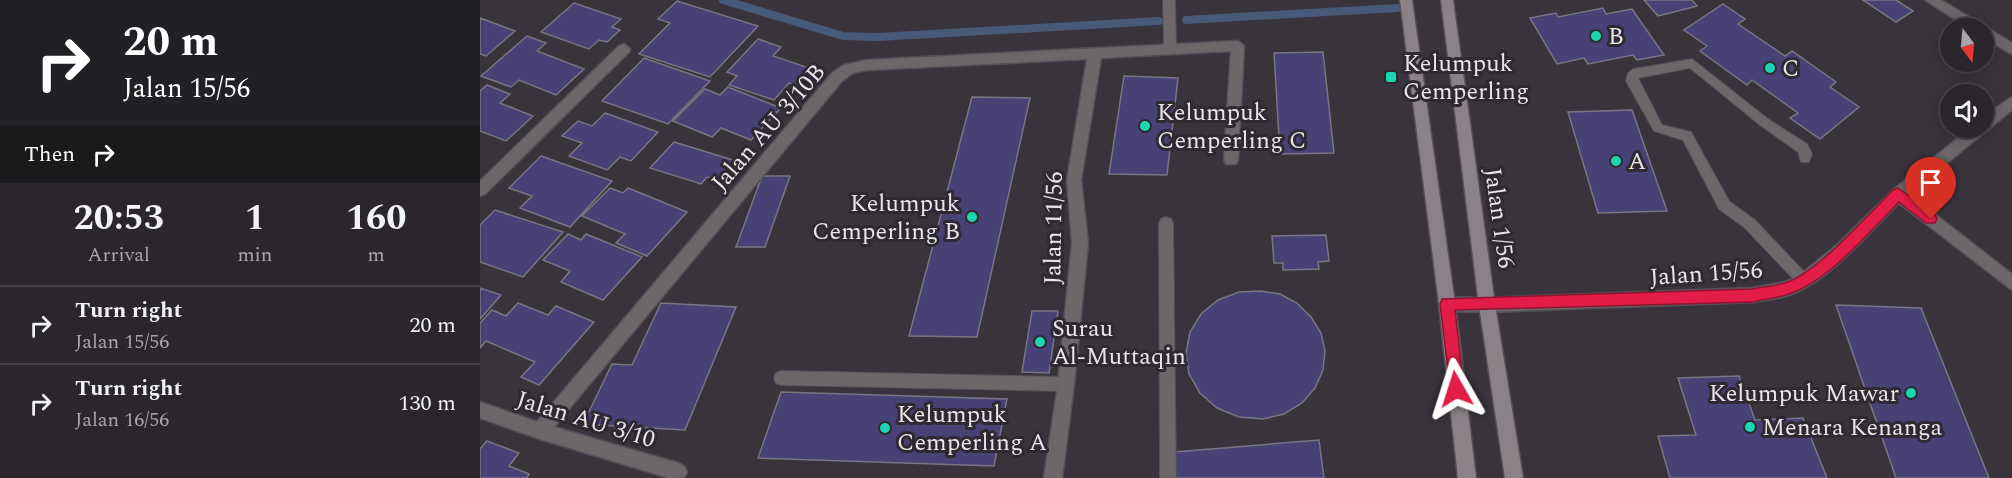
<!DOCTYPE html>
<style>
:root{--surface:#2b262c;--page:#373238;--text:#f1f3f6;--muted:#a6a5a9;--line:#474348}
body{margin:0;font-family:Spectral,serif;background:var(--page);color:var(--text);height:100vh;display:flex;flex-direction:column;font-size:22px;white-space:nowrap}
*{box-sizing:border-box;margin:0}
p{font-size:20px;color:var(--muted)}
.icon{flex:none;width:33px;height:33px;fill:none;stroke:currentColor;stroke-width:2;stroke-linecap:round;stroke-linejoin:round}
.map{position:relative;flex:1;overflow:hidden}
.details{display:flex;flex-direction:column;background:var(--surface);width:480px}
.details>*{flex:none}
.guide{background:#202124;color:#fff;overflow:hidden}
.needle{width:39px;rotate:164deg}
.controls{position:absolute;left:1460px;top:18px;display:grid;gap:12px}
.controls a{display:grid;place-items:center;width:54px;height:54px;border-radius:50%;background:var(--surface);box-shadow:0 3px 15px #0003,0 0 0 2px var(--line);font-size:30px}
.pin{position:absolute;display:grid;place-items:center;width:51px;height:51px;color:#fff;margin:-62px -26px;border-radius:50% 50% 50% 0;rotate:-45deg;box-shadow:0 0 6px #0007}
.pin .icon{rotate:45deg}
.me{position:absolute;width:66px;margin:-33px;rotate:354deg;stroke-linejoin:round;filter:drop-shadow(0 0 4px #0008)}
.turn{display:flex;align-items:center;gap:21px;height:126px;padding:0 24px;font-size:27px}
.turn .icon{width:78px;height:78px;stroke-width:2.5}
.turn b{display:block;font-size:42px;line-height:51px}
.then{display:flex;align-items:center;height:57px;padding:0 24px;background:#0003;gap:12px;font-size:22px}
.eta{display:flex;justify-content:space-evenly;align-items:center;height:102px;text-align:center}
.eta b{font-size:36px;font-weight:700;line-height:42px}
ul{padding:0;list-style:none}
li{display:flex;align-items:center;gap:18px;height:78px;padding:0 24px;border-top:2px solid var(--line)}
li div{flex:1}
li b{display:block;font-size:22px}
li em{font-style:normal}
main{display:flex;flex:1;min-height:0}
.map>svg:first-child{display:block}
.lines{fill:none;stroke-linecap:round;stroke-linejoin:round}
.stream{stroke:#485a79;stroke-width:8}
.building{fill:#474175;stroke:#777782;stroke-width:1.5}
.lane-casing{stroke:#554f57;stroke-width:2}
.street-casing{stroke:#554f57;stroke-width:3}
.secondary-casing{stroke:#554f57;stroke-width:3}
.lane{fill:#6c6769;fill-rule:evenodd}
.street{fill:#6c6769;fill-rule:evenodd}
.secondary{fill:#8a8286;fill-rule:evenodd}
.route{fill:#e11d48;stroke:#92132f;stroke-width:1.5}
.poi-dot{fill:#1cd5b1;stroke:#2f2931;stroke-width:2}
.labels{text-anchor:middle;stroke-width:6;stroke-linejoin:round;paint-order:stroke}
.poi-label{font-size:24px;fill:#e9e5eb;stroke:#2f2931;text-anchor:start}
.street-label{font-size:24px;fill:#e9e5eb;stroke:#2f2931}
</style>
<main>
<section class="details">
<div class="guide">
<div class="turn"><svg class="icon" aria-label="right" viewBox="0 0 24 24"><path d="M7 20v-9h11M14 6l5 5-5 5"/></svg><div><b>20 m</b>Jalan 15/56</div></div>
<div class="then">Then<svg class="icon" aria-label="right" viewBox="0 0 24 24"><path d="M7 20v-9h11M14 6l5 5-5 5"/></svg></div>
</div>
<div class="eta">
<div><b>20:53</b><p>Arrival</p></div>
<div><b>1</b><p>min</p></div>
<div><b>160</b><p>m</p></div>
</div>
<ul>
<li><svg class="icon" aria-label="right" viewBox="0 0 24 24"><path d="M7 20v-9h11M14 6l5 5-5 5"/></svg><div><b>Turn right</b><p>Jalan 15/56</p></div><em>20 m</em></li>
<li><svg class="icon" aria-label="right" viewBox="0 0 24 24"><path d="M7 20v-9h11M14 6l5 5-5 5"/></svg><div><b>Turn right</b><p>Jalan 16/56</p></div><em>130 m</em></li>
</ul>
</section>
<div class="map">
<svg width="1532" height="478" viewBox="0 0 1532 478">
<rect width="100%" height="100%" fill="#39333b"/>
<g class="lines">
<path class="stream" d="M243 0 363 36 398 37 679 21
M706 20 917 8"/>
</g>
<path class="building" d="M1164 0H1212L1217 6 1178 16Z
M1383 0H1416L1433 11 1416 22Z
M197 1 278 26 230 77 159 54 190 23 178 19Z
M94 3 141 19 132 27 140 30 127 42 119 40 109 49 61 32Z
M1243 4 1265 19 1258 24 1305 56 1312 51 1356 82 1350 87 1379 107 1340 139 1310 118 1318 113 1272 80 1267 85 1220 51 1227 46 1204 30Z
M1123 8 1126 14 1152 9 1184 55 1157 60 1153 55 1108 64 1104 58 1077 64 1050 18 1076 13 1078 17Z
M0 18 35 31 6 56 0 54Z
M47 36 66 43 57 51 104 69 76 95 39 80 31 87 1 76Z
M278 39 301 47 293 56 335 70 320 87 309 83 294 100 249 85 257 76 247 72Z
M843 52 854 153 800 154 794 53Z
M164 58 230 81 188 124 122 101Z
M644 76 698 78 687 175 629 174Z
M7 85 30 94 20 103 53 116 26 141 0 131V91Z
M248 87 301 108 271 140 241 128 232 137 193 121 225 89 240 95Z
M492 97 550 98 497 337 429 336Z
M1152 110 1187 211 1118 213 1088 112Z
M125 113 178 132 151 161 140 157 127 170 89 156 102 143 82 136 98 121 112 126Z
M194 142 256 161 240 180 227 177 221 184 170 168Z
M61 156 132 181 90 227 40 208 52 196 29 188Z
M282 176H310L285 247H256Z
M130 188 143 193 148 188 207 212 167 256 136 243 145 234 102 216Z
M15 210 83 232 43 277 0 262V225Z
M88 234 101 240 106 234 162 257 123 300 81 282 90 271 63 260Z
M846 235 849 261 838 262 839 269 803 270V263H794L792 236Z
M0 288 21 295 0 319Z
M781 291 800 294 817 303 831 317 841 333 845 351 843 370 835 388 822 403 804 414 783 419 759 417 737 408 720 393 709 374 706 353 710 332 721 314 738 300 759 292Z
M38 303 68 315 76 306 114 322 59 385 41 377 55 362 6 341 0 348V323L12 310 26 316Z
M181 303 256 307 205 430 103 424 132 364 152 365Z
M1356 305 1441 308 1509 478H1416Z
M552 311H578L569 373 542 372Z
M1259 376 1275 420 1323 418 1347 478H1190L1178 436 1216 435 1198 378Z
M301 392 527 399 514 466 278 458Z
M839 440 844 478H696L695 452Z
M7 441 39 453 29 466 49 474 47 478H0V449Z"/>
<g class="lines">
<g class="lane-casing">
<path id="lane" d="M683 0H695L696 48 690 52 684 48Z
M1212 59 1288 119 1327 144 1332 154 1329 162H1321L1318 152 1280 125 1210 68 1158 78 1182 125 1211 132 1249 201 1275 220 1329 277 1331 281 1329 285 1324 287 1319 285 1265 228 1239 209 1203 140 1174 131 1146 81 1148 73 1153 69Z
M686 217 691 219 693 223 696 478H680L679 223 681 219Z
M301 371 586 377 591 379 593 384 591 389 586 391 301 385 296 383 294 378 296 373Z"/>
</g>
<g class="street-casing">
<path id="street" d="M1445 0H1461L1532 43V54L1503 38V28H1489Z
M758 41 764 46 758 160 756 164H746L744 160 751 51 621 58 601 180 608 243 594 384 582 478H564L578 384 592 243 587 180 607 59 387 70 373 73 362 81 74 427 198 463 204 466 207 472 204 478H189L60 439 0 418V402L57 422 352 73 364 65 387 60Z
M144 44 150 49 149 52 5 194 0 196V181L139 46Z
M1532 97V110L1429 194 1532 274V290L1419 203C1390 232 1348 282 1309 295 1298 299 1285 300 1273 302L1007 312 967 311 961 309 959 304 961 299 967 297 1007 298 1273 288 1305 282 1319 276 1358 244 1413 190 1491 128H1503V117Z"/>
</g>
<g class="secondary-casing">
<path id="secondary" d="M920 0H932L975 304 996 478H978L959 304Z
M961 0H973L1015 305 1043 478H1025L999 305Z"/>
</g>
<use href="#lane" class="lane"/>
<use href="#street" class="street"/>
<use href="#secondary" class="secondary"/>
</g>
<path class="route" d="M1418 188 1455 215 1457 219 1455 223H1446L1419 202C1389 232 1350 280 1309 294 1298 298 1285 299 1273 302L975 310 984 389 982 394 976 396 971 394 960 304 962 299 1273 289C1283 287 1294 286 1305 283 1337 273 1388 215 1413 190Z"/>
<g class="poi-dot">
<circle cx="1116" cy="36" r="6"/>
<circle cx="1290" cy="68" r="6"/>
<rect x="905" y="71" width="12" height="12" rx="3"/>
<circle cx="665" cy="126" r="6"/>
<circle cx="1136" cy="161" r="6"/>
<circle cx="492" cy="217" r="6"/>
<circle cx="560" cy="342" r="6"/>
<circle cx="1431" cy="393" r="6"/>
<circle cx="1270" cy="427" r="6"/>
<circle cx="405" cy="428" r="6"/>
</g>
<g class="labels">
<g class="poi-label">
<text x="1128" y="44">B</text>
<text x="923" y="71">Kelumpuk<tspan x="923" dy="28">Cemperling</tspan></text>
<text x="1302" y="76">C</text>
<text x="677" y="120">Kelumpuk<tspan x="677" dy="28">Cemperling C</tspan></text>
<text x="1148" y="169">A</text>
<text x="480" y="211" text-anchor="end">Kelumpuk<tspan x="480" dy="28">Cemperling B</tspan></text>
<text x="572" y="336">Surau<tspan x="572" dy="28">Al-Muttaqin</tspan></text>
<text x="1419" y="401" text-anchor="end">Kelumpuk Mawar</text>
<text x="417" y="422">Kelumpuk<tspan x="417" dy="28">Cemperling A</tspan></text>
<text x="1282" y="435">Menara Kenanga</text>
</g>
<g class="street-label">
<text transform="translate(288 127) rotate(-49)" y="8">Jalan AU 3/10B</text>
<text transform="translate(1020 218) rotate(82)" y="8">Jalan 1/56</text>
<text transform="translate(573 228) rotate(-89)" y="8">Jalan 11/56</text>
<text transform="translate(1226 273) rotate(-4)" y="8">Jalan 15/56</text>
<text transform="translate(106 419) rotate(17)" y="8">Jalan AU 3/10</text>
</g>
</g>
</svg>
<div class="controls">
<a><svg class="needle" viewBox="-14 -14 28 28"><path d="M0-13l5 13h-10z" fill="#e53935"/><path d="M0 13l5-13h-10z" fill="#a6a5a9"/></svg></a>
<a><svg class="icon" aria-label="sound" viewBox="0 0 24 24"><path d="M4 9h4l5-4v14l-5-4H4zM17 9q2 3 0 6"/></svg></a>
</div>
<div class="pin" style="left:1451px;top:219px;background:#d93025"><svg class="icon" aria-label="arrive" viewBox="0 0 24 24"><path d="M6 21V4h12l-3 4 3 4H6"/></svg></div>
<svg class="me" style="left:976px;top:389px" viewBox="-20 -20 40 40"><path d="M0-17L14 15 0 8-14 15z" fill="#e11d48" stroke="#fff" stroke-width="4"/></svg>
</div>
</main>
